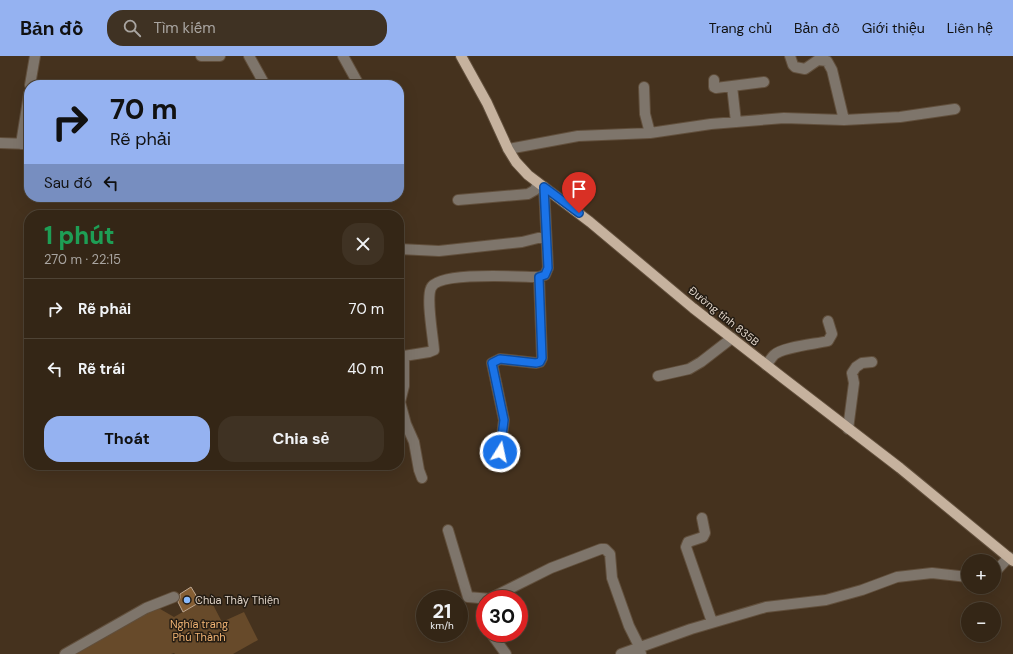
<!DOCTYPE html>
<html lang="vi">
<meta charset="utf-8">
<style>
:root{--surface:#342616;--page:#3f3223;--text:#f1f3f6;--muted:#a9a5a1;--line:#4e4335;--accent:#95b2f1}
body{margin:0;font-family:"DM Sans",sans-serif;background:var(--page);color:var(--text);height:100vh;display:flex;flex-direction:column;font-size:15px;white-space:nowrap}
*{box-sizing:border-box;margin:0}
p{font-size:13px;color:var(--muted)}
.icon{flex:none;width:22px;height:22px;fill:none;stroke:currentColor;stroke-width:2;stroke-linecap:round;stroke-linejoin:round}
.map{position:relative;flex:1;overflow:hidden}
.panel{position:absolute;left:24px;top:154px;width:380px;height:260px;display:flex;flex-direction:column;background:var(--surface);border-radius:16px;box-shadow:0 4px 16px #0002,0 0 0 1px var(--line)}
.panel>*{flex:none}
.hud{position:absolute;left:24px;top:24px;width:380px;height:122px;border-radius:16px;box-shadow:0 4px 16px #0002,0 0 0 1px var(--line);background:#95b2f1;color:#111;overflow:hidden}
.fabs{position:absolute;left:961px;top:498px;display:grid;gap:8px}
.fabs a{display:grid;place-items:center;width:40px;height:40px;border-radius:50%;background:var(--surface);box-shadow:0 4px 16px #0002,0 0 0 1px var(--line);font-size:20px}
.speed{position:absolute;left:416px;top:534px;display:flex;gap:8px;font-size:20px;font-weight:700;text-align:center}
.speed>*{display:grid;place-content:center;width:52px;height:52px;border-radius:50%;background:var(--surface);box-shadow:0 4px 16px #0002,0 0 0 1px var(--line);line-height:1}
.speed small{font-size:10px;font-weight:400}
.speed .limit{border:6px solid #d22;background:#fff;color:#111}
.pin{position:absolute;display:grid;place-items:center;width:34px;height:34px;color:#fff;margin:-41px -17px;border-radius:50% 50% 50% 0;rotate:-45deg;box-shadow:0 0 4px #0007}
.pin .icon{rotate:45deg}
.me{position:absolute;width:44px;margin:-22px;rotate:10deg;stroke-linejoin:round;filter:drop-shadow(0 0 3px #0008)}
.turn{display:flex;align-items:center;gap:14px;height:84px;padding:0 20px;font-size:18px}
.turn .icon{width:52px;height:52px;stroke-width:2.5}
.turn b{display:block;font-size:28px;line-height:34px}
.then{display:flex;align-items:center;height:38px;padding:0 20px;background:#0003;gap:8px;font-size:15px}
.round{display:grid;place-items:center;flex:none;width:42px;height:42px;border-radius:16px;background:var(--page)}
.head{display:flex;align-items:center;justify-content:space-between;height:68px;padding:0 20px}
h1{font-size:24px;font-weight:800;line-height:30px;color:#1e9e55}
.action{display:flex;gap:8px;margin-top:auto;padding:8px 20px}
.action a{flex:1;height:46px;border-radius:16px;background:var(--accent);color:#111;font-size:16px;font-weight:800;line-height:46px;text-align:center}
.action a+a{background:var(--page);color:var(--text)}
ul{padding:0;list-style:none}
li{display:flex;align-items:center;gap:12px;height:60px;padding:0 20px;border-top:1px solid var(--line)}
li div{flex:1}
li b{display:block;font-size:15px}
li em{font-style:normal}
header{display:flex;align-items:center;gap:24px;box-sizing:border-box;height:56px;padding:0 20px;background:var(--accent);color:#111}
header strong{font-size:19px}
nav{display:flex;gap:22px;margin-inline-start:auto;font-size:14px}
.search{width:280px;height:36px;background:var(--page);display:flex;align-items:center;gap:10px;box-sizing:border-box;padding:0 14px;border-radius:16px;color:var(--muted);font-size:15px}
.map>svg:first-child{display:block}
.green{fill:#674a2a}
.building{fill:#865f34;stroke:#bda690}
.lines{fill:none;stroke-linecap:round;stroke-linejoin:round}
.minor-casing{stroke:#614f3c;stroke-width:12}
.major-casing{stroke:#614f3c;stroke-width:12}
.minor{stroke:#7e756b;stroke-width:10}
.major{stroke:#c6b29e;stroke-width:10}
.route-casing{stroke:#114b97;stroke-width:10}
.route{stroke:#1a73e8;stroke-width:7}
.poi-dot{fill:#89bafc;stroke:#241c13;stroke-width:1.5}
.labels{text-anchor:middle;stroke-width:3;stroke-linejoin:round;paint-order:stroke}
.street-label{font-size:11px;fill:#dfd3c7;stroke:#241c13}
.poi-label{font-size:11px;fill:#dfd3c7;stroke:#241c13;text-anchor:start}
.park-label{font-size:11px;fill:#f0b373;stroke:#241c13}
</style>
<header>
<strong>Bản đồ</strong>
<div class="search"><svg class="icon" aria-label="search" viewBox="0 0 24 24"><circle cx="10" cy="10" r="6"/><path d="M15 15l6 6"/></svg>Tìm kiếm</div>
<nav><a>Trang chủ</a><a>Bản đồ</a><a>Giới thiệu</a><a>Liên hệ</a></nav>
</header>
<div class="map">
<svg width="1013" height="598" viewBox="0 0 1013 598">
<rect width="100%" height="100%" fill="#45321e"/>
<path class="green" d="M209 541 222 566 244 556 258 584 233 598H175L174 597 171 598H72L155 550 174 561Z"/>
<path class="building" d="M191 531 200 546 183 556 178 546 180 542V538Z"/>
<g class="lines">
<g class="minor-casing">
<path id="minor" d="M201 0H220
M249 0 265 29
M343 0 359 29
M790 0 793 9 795 11 805 13 818 4 827 5 832 14 844 64
M714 24V31L716 32 732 30
M30 29 35 0
M644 31 645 58 650 77
M736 66 732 30 764 26
M0 87 29 88
M21 88 29 38
M508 93 578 80 650 77 711 68 784 62 844 64 900 61 955 53
M458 144 528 138 535 134 538 127
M399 193 439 195 522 186 546 180
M766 309C769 306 771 302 774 299 782 291 815 288 828 285L832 278 828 265
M658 320 689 313 701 306 732 282
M848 373 854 327 852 317 856 311 862 307 872 306
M500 396 504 364 492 307 500 303 536 307 540 306 542 302 539 221
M422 422 419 414 414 386 406 368 400 346 404 330V300L429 296 434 294C433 280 426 243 431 232 438 215 521 221 539 221L545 219 548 212 544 131
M702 462 705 477 703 481 688 486 686 491 712 566
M448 474 468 541 491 543
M994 517 1009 501
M491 542 551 512 601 493H605L610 498 612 522 629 570 639 590 641 598
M494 577 493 580 506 598
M65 598 146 552 174 541
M621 598 691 573 766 551 826 544 862 534 897 521 932 517 968 521"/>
</g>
<g class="major-casing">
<path id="major" d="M461 0 487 47 508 93 516 106 528 119 590 166 693 252 783 322 900 412 1013 505"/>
</g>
<use href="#minor" class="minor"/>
<use href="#major" class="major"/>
</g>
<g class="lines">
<g class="route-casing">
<path id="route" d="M500 396 504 364 492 307 500 303 536 307 540 306 542 302 539 221 545 219 548 212 544 131 579 157"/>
</g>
<use href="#route" class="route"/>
</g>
<circle class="poi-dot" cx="187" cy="544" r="4"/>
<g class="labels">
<g class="street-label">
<text transform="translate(724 260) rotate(39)" y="4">Đường tỉnh 835B</text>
</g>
<g class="poi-label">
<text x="195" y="548">Chùa Thầy Thiện</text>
</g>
<g class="park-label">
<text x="199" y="572">Nghĩa trang<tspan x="199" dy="13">Phú Thành</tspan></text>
</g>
</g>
</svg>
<div class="fabs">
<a>+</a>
<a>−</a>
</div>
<div class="speed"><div>21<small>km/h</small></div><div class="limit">30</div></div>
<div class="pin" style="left:579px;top:157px;background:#d93025"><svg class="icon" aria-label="arrive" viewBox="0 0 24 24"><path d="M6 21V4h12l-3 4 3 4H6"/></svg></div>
<svg class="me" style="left:500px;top:396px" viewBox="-20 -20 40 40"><circle r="17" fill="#1a73e8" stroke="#fff" stroke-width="3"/><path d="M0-11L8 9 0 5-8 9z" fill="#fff"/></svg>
<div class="hud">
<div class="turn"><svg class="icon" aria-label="right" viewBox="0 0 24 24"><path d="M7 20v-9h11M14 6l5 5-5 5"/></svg><div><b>70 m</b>Rẽ phải</div></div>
<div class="then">Sau đó<svg class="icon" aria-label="left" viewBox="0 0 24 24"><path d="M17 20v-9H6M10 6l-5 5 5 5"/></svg></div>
</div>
<section class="panel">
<div class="head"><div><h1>1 phút</h1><p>270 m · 22:15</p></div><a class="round"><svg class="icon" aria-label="close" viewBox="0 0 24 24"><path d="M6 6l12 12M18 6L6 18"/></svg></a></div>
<ul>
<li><svg class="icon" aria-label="right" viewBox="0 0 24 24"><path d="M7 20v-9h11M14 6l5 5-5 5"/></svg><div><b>Rẽ phải</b></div><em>70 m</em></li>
<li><svg class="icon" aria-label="left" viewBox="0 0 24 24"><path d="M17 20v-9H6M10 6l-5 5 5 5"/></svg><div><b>Rẽ trái</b></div><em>40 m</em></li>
</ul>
<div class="action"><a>Thoát</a><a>Chia sẻ</a></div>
</section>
</div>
